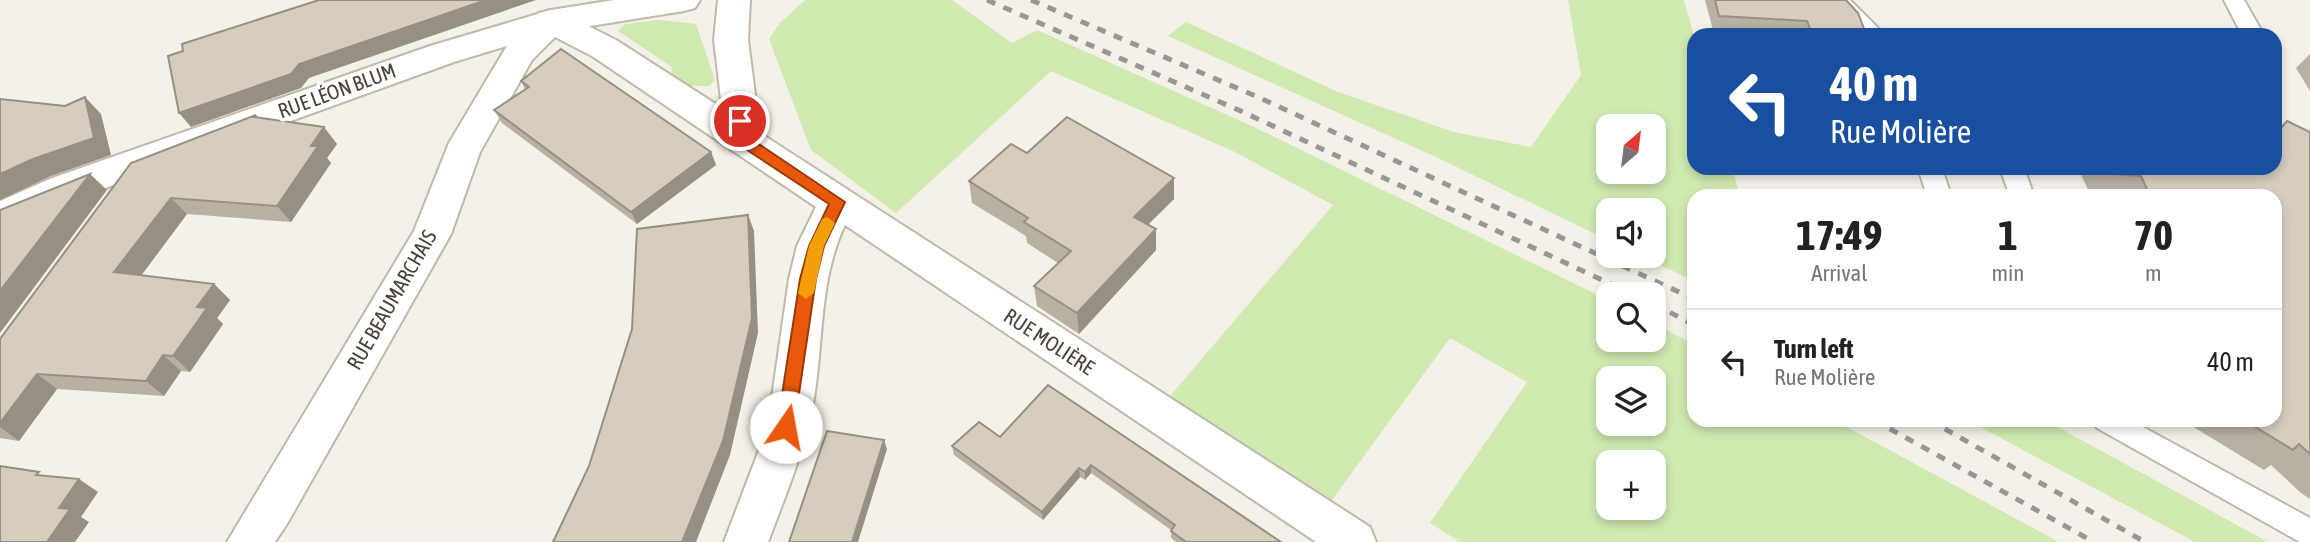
<!DOCTYPE html>
<meta charset="utf-8">
<style>
:root{--surface:#fff;--page:#f6f6f6;--text:#222;--muted:#767676;--line:#e0e0e0}
body{margin:0;font-family:"Asap Condensed",sans-serif;background:var(--page);color:var(--text);height:100vh;display:flex;flex-direction:column;font-size:26px;white-space:nowrap}
*{box-sizing:border-box;margin:0}
p{font-size:23px;color:var(--muted)}
.icon{flex:none;width:38px;height:38px;fill:none;stroke:currentColor;stroke-width:2;stroke-linecap:round;stroke-linejoin:round}
.map{position:relative;flex:1;overflow:hidden}
.panel{position:absolute;left:1687px;top:189px;width:595px;height:238px;display:flex;flex-direction:column;background:var(--surface);border-radius:21px;box-shadow:0 4px 10px #0003}
.panel>*{flex:none}
.top-card{position:absolute;left:1687px;top:28px;width:595px;height:147px;border-radius:21px;box-shadow:0 4px 10px #0003;background:#1a4fa0;color:#fff;overflow:hidden}
.needle{width:46px;rotate:28deg}
.buttons{position:absolute;left:1596px;top:114px;display:grid;gap:14px}
.buttons a{display:grid;place-items:center;width:70px;height:70px;border-radius:14px;background:var(--surface);box-shadow:0 4px 10px #0003;font-size:35px}
.pin{position:absolute;display:grid;place-items:center;width:60px;height:60px;color:#fff;margin:-30px;border:4px solid #fff;border-radius:50%;box-shadow:0 2px 7px #0007}
.me{position:absolute;width:77px;margin:-38px;rotate:12deg;stroke-linejoin:round;filter:drop-shadow(0 0 5px #0008)}
.turn{display:flex;align-items:center;gap:24px;height:147px;padding:0 28px;font-size:32px}
.turn .icon{width:91px;height:91px;stroke-width:2.5}
.turn b{display:block;font-size:49px;line-height:60px}
.eta{display:flex;justify-content:space-evenly;align-items:center;height:119px;text-align:center}
.eta b{font-size:42px;font-weight:700;line-height:49px}
ul{padding:0;list-style:none}
li{display:flex;align-items:center;gap:21px;height:105px;padding:0 28px;border-top:2px solid var(--line)}
li div{flex:1}
li b{display:block;font-size:26px}
li em{font-style:normal}
.map>svg:first-child{display:block}
.green{fill:#cfe9b0;fill-rule:evenodd}
.lines{fill:none;stroke-linecap:round;stroke-linejoin:round}
.service-casing{stroke:#c0b9aa;stroke-width:4}
.minor-casing{stroke:#c0b9aa;stroke-width:4}
.tertiary-casing{stroke:#c0b9aa;stroke-width:4}
.service{fill:#fff;fill-rule:evenodd}
.minor{fill:#fff;fill-rule:evenodd}
.tertiary{fill:#fff;fill-rule:evenodd}
.rail{stroke:#979797;stroke-width:5;stroke-dasharray:9 9;stroke-linecap:butt}
.wall{fill:#b8b0a3}
.shaded-wall{fill:#969084}
.building{fill:#d6cdbd;stroke:#969084;stroke-width:2}
.route{fill:#ea580c;stroke:#983908;stroke-width:2}
.slow{fill:#f59e0b}
.labels{text-anchor:middle;stroke-width:7;stroke-linejoin:round;paint-order:stroke}
.street-label{font-size:21px;fill:#484136;stroke:#fff}
</style>
<div class="map">
<svg width="2310" height="542" viewBox="0 0 2310 542">
<rect width="100%" height="100%" fill="#f4f1e8"/>
<path class="green" d="M805 0H952L1012 43 1037 30 1252 126 1608 300V340H1654V323L1694 345V420H1834L2059 542H1460L1430 523 1527 382 1450 338 1332 500 1170 396 1333 205 1235 152 1051 71 896 213 811 150 769 39 779 24ZM1608 378H1654V424H1608ZM1654 462V508H1608V462Z
M1568 0H1684L1694 36V168H1732L1740 196H1694V281L1641 256H1654V210H1608V240L1438 158 1168 36 1186 22 1338 92 1454 132 1531 147 1581 75ZM1608 126H1654V172H1608Z
M660 20 696 24 713 74 714 81 709 86H691L671 76 672 67 618 31 625 24Z
M1967 420H2045L2268 542H2195Z"/>
<g class="lines">
<g class="service-casing">
<path id="service" d="M1828 0H1850L1885 35H1861Z
M2224 0H2244L2264 35H2242Z
M1918 168H1942L1951 196H1927Z
M2000 168H2024L2034 196H2010Z
M2093 420H2130L2310 518V542H2300L2097 428Z"/>
</g>
<g class="minor-casing">
<path id="minor" d="M718 0H750L748 40 760 133 1370 527 1376 542H1316L845 225C818 281 824 345 813 404 804 452 785 497 768 542H724L759 450 771 404 789 279 797 246 816 207 592 56 555 37 532 60 480 152 451 234 287 524 275 542H227L414 231 449 143 508 44 539 13 551 10 563 13 616 40 722 108 714 40Z"/>
</g>
<g class="tertiary-casing">
<path id="tertiary" d="M614 0H700L695 8 684 11 553 32 454 62 78 198 0 231V201L52 178 430 46 551 10Z"/>
</g>
<use href="#service" class="service"/>
<use href="#minor" class="minor"/>
<use href="#tertiary" class="tertiary"/>
<path class="rail" d="M987 0 1243 112 1632 294
M1031 0 1258 97 1694 299
M1654 304 1694 325
M1874 420 2094 542
M1929 420 2145 542"/>
</g>
<path class="wall" d="M1705 0H1846L1866 34 1865 35H1788L1713 30Z
M2310 54V91L2296 68Z
M521 81 711 152 716 165 637 224 502 123 494 110 525 89Z
M256 115 259 118 337 144 327 158 331 163 291 222 187 214 141 275 214 284 230 300 217 318 223 324 190 372 181 371 164 396 57 389 19 441 0 438V339Z
M2287 121 2310 132V499L2301 493 2271 465 2264 470 2182 420H2275V196H2091L2078 168H2275V132Z
M1027 153 1174 199 1148 225 1156 229V250L1079 334 1037 306 1034 286 1058 263 1027 243 1026 236 972 203 969 181Z
M1048 385 1281 542H1176L1171 538V530L1091 473 1085 480 1080 477 1043 520 954 455 952 446 1000 437Z"/>
<path class="shaded-wall" d="M486 0H536L309 78 301 88 191 127 179 113 299 64Z
M85 97 101 114 111 155 51 176 0 200V174L33 159Z
M324 127 337 144 327 158 331 163 291 222 277 206 311 146Z
M711 152 716 165 637 224 631 212Z
M90 174 107 190 0 333V291Z
M1174 178V199L1134 238V217Z
M171 198 187 214 132 288 114 272Z
M748 215 754 231 758 333 730 455 696 542H682Z
M1156 229V250L1079 334 1077 313Z
M214 284 230 300 217 318 223 324 190 372 173 356 197 307Z
M163 355 181 371 164 396 146 381Z
M37 374 57 389 19 441 0 427V423Z
M884 440 887 449 858 542H852Z
M1091 465V473L1085 480V472Z
M1079 468 1080 477 1043 520 1042 512Z
M79 479 98 492 81 517 89 522 75 542H47L59 508Z"/>
<path class="building" d="M319 0H486L299 64 291 74 179 113 168 56 183 51 182 44Z
M1715 0H1846L1858 13 1866 34 1811 31 1807 21 1719 16Z
M561 49 711 152 631 212 494 110 529 87 521 81Z
M85 97 94 138 33 159 0 174V99L65 106Z
M256 115 254 117 324 127 311 146H318L277 206 171 198 114 272 214 284 197 307 207 308 173 356 163 355 146 381 37 374 0 423V339L131 163Z
M1067 117 1174 178 1134 217 1156 229 1077 313 1034 286 1071 251 1024 222 1028 218 969 181 1011 144 1027 153Z
M2287 121 2310 132V454L2299 444 2293 450 2244 420H2275V196H2150L2141 176 2113 174 2110 168H2275V135Z
M90 174 0 291V210Z
M748 215 752 318 723 441 682 542H553L589 466 632 329 637 229Z
M1048 385 1281 542H1186L1171 531 1175 525 1091 465 1085 472 1079 468 1042 512 952 446 979 422 1000 437Z
M827 431 884 440 852 542H789Z
M0 466 39 472 36 475 79 479 59 508 70 509 47 542H0Z"/>
<path class="route" d="M740 115 748 121 750 138 845 202 824 246 816 279 794 427 786 434 777 427 800 279 809 246 829 204 738 144 733 121Z"/>
<path class="slow" d="M827 217 835 223 824 246 814 293 806 299 798 293 809 246 822 219Z"/>
<g class="labels">
<g class="street-label">
<text transform="translate(337 91) rotate(-20)" y="7">RUE LÉON BLUM</text>
<text transform="translate(392 300) rotate(-60)" y="7">RUE BEAUMARCHAIS</text>
<text transform="translate(1049 342) rotate(33)" y="7">RUE MOLIÈRE</text>
</g>
</g>
</svg>
<div class="buttons">
<a><svg class="needle" viewBox="-14 -14 28 28"><path d="M0-13l5 13h-10z" fill="#e53935"/><path d="M0 13l5-13h-10z" fill="#767676"/></svg></a>
<a><svg class="icon" aria-label="sound" viewBox="0 0 24 24"><path d="M4 9h4l5-4v14l-5-4H4zM17 9q2 3 0 6"/></svg></a>
<a><svg class="icon" aria-label="search" viewBox="0 0 24 24"><circle cx="10" cy="10" r="6"/><path d="M15 15l6 6"/></svg></a>
<a><svg class="icon" aria-label="layers" viewBox="0 0 24 24"><path d="M12 4l9 5-9 5-9-5zM3 14l9 5 9-5"/></svg></a>
<a>+</a>
</div>
<div class="pin" style="left:740px;top:121px;background:#d93025"><svg class="icon" aria-label="arrive" viewBox="0 0 24 24"><path d="M6 21V4h12l-3 4 3 4H6"/></svg></div>
<svg class="me" style="left:786px;top:427px" viewBox="-20 -20 40 40"><circle r="19" fill="#fff"/><path d="M0-13L10 11 0 6-10 11z" fill="#ea580c"/></svg>
<div class="top-card">
<div class="turn"><svg class="icon" aria-label="left" viewBox="0 0 24 24"><path d="M17 20v-9H6M10 6l-5 5 5 5"/></svg><div><b>40 m</b>Rue Molière</div></div>
</div>
<section class="panel">
<div class="eta">
<div><b>17:49</b><p>Arrival</p></div>
<div><b>1</b><p>min</p></div>
<div><b>70</b><p>m</p></div>
</div>
<ul>
<li><svg class="icon" aria-label="left" viewBox="0 0 24 24"><path d="M17 20v-9H6M10 6l-5 5 5 5"/></svg><div><b>Turn left</b><p>Rue Molière</p></div><em>40 m</em></li>
</ul>
</section>
</div>
